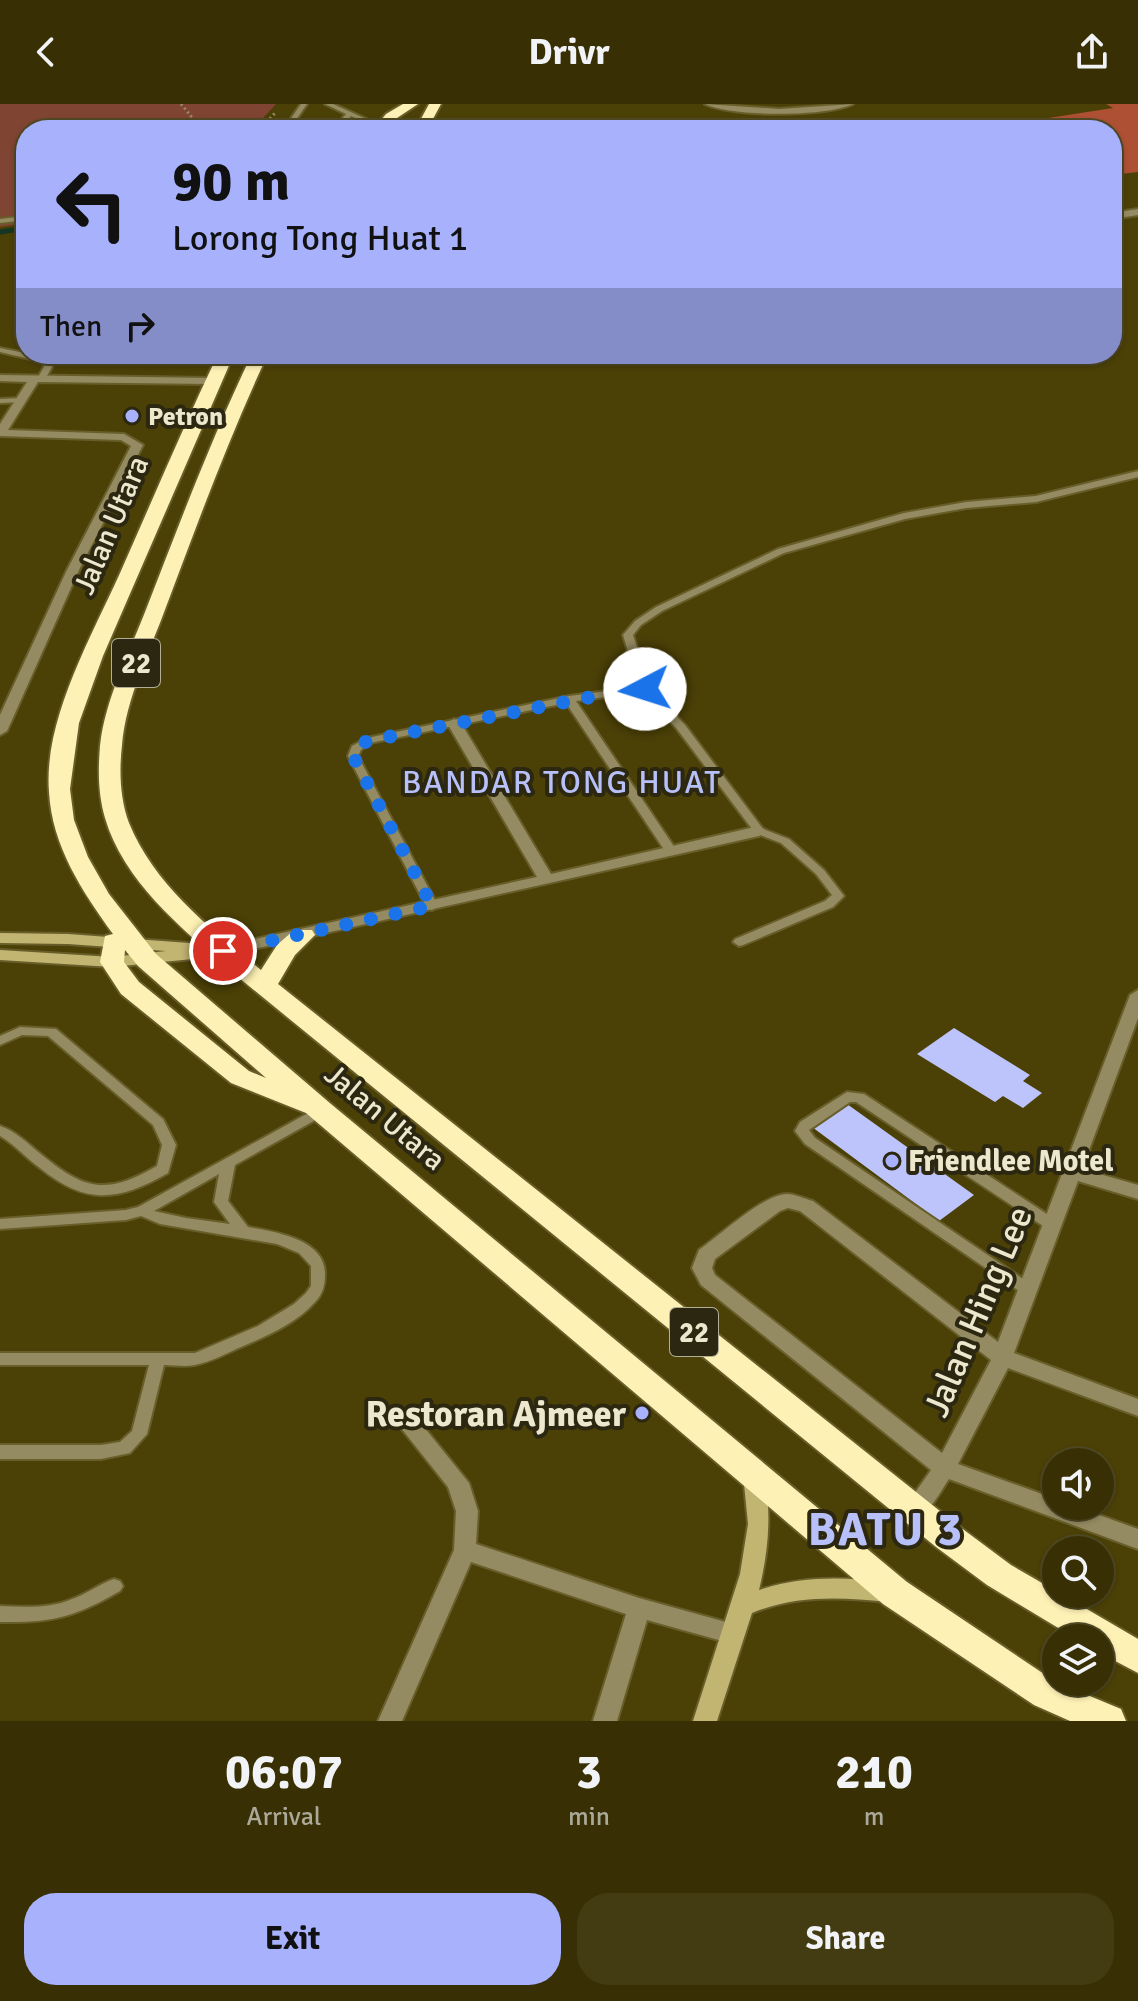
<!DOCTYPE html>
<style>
:root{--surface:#383004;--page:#433c13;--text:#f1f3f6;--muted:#aba99a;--line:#524b26;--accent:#a7b1fc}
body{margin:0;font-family:Signika,sans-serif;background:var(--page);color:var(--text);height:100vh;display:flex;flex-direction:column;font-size:30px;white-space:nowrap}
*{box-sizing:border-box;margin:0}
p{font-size:26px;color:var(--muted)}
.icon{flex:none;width:44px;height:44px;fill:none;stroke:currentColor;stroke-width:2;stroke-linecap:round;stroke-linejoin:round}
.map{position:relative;height:1617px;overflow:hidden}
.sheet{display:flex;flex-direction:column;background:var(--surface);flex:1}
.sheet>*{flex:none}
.banner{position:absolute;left:16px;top:16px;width:1106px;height:244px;border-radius:32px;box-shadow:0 2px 6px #0004,0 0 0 2px var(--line);background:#a7b1fc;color:#111;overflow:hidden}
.controls{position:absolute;left:1042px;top:1344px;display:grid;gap:16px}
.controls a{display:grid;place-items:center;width:72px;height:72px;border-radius:50%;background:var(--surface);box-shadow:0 2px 6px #0004,0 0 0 2px var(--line);font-size:40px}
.pin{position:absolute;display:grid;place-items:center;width:68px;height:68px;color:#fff;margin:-34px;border:4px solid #fff;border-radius:50%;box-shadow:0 2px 8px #0007}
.me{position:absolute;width:88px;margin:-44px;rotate:265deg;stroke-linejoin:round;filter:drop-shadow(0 0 6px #0008)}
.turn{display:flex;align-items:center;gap:28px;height:168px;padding:0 24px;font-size:36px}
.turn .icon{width:104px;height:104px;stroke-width:2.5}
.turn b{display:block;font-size:56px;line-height:68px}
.then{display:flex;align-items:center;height:76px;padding:0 24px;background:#0003;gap:16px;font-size:30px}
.eta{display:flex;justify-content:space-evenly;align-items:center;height:136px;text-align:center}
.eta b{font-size:48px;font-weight:700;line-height:56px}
.primary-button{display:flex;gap:16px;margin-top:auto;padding:16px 24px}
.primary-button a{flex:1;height:92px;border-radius:32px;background:var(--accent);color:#111;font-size:32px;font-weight:700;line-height:92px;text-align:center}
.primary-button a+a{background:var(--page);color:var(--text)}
header{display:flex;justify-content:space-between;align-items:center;height:104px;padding:0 24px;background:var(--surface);font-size:36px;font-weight:700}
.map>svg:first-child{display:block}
.green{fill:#7f4432}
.forest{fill:#ad5033}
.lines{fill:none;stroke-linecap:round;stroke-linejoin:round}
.stream{stroke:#143624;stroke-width:5}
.building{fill:#bcc4fb}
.lane-casing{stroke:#685e2a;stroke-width:4}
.street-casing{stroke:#685e2a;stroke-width:4}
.secondary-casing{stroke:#685e2a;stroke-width:4}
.highway-casing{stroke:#685e2a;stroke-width:4}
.path{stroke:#948c60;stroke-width:3;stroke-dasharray:2 3;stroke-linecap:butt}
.lane{fill:#948b62;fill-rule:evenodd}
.street{fill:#948b62;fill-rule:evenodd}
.secondary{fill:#c2b572;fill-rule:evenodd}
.highway{fill:#fef1b5;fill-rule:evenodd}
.route{stroke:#1a73e8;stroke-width:14;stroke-dasharray:0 25.2}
.poi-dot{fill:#a7b1fc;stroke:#2c2711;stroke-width:3}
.labels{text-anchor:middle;stroke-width:8;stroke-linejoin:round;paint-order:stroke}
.far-poi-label{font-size:26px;font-weight:bold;fill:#ede8cd;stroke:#2c2711;text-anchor:start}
.shield{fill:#2c2711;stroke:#b3ae95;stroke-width:2}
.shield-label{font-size:28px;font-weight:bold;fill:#ede8cd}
.street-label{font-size:30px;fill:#ede8cd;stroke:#2c2711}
.poi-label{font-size:30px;font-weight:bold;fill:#ede8cd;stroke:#2c2711;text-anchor:start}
.neighbourhood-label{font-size:32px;letter-spacing:2px;fill:#b7c0f8;stroke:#2c2711}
.near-street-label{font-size:36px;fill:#ede8cd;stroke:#2c2711}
.near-poi-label{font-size:36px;font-weight:bold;fill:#ede8cd;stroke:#2c2711;text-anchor:end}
.near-district-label{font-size:46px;font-weight:bold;letter-spacing:2px;fill:#b7c0f8;stroke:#2c2711}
</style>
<header><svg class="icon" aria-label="back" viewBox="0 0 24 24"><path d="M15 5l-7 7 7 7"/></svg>Drivr<svg class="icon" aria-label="share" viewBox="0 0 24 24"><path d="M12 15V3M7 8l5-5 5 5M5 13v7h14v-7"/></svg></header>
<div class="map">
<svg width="1138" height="1617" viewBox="0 0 1138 1617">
<rect width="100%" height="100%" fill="#4b4006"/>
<path class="green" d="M0 0H276L252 26H26V119L0 123Z"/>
<path class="forest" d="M1106 0H1138V68L1112 71V26H971L1113 4Z"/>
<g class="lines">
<path class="stream" d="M0 128 26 124"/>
</g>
<path class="building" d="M954 924 1030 971 1023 977 1042 989 1023 1004 1003 992 995 998 917 950Z
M847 1000 974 1091 939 1117 812 1023Z"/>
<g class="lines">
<g class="lane-casing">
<path id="lane" d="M301 0H307L289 26H283Z
M325 0H333L384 23 379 24 351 12 339 26H333L346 10Z
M26 112V116L0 119V115Z
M0 244 49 254 52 263 44 277H38L37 275 44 263 43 258 0 248Z
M20 294H23V298L0 299V295Z
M1138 367V373L1036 398 966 404 905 415 784 449 662 507 641 521 633 531 650 584 685 621 763 725 789 735 824 766 844 792 833 803 743 841 739 842 733 838 735 835 825 797 832 791 816 770 781 739 755 729 677 625 643 588 576 597 677 747 671 750 665 747 566 599 370 639 361 646 358 652 438 802 432 806 426 802 348 652 352 642 367 634 569 592 639 583 623 531 635 517 656 503 778 445 904 409 966 398 1036 392Z
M20 923 56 925 163 1015 176 1041 168 1069C118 1097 87 1102 40 1064 26 1054 14 1040 0 1032V1022C15 1027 25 1037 37 1047 83 1085 103 1093 157 1062L162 1041 153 1021 48 932 22 931 0 941V932Z
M847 988 864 990 1056 1116 1058 1120 1056 1124 1051 1125 1046 1124 856 998H850L809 1026 815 1034 1032 1181 1034 1185 1032 1189 1027 1191 1022 1189 805 1040 795 1027 800 1018Z
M321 1002 326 1004 328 1007 326 1010 235 1061 228 1097 248 1123C275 1128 325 1135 325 1170 325 1181 323 1190 315 1198 297 1219 267 1232 241 1243 227 1249 211 1258 195 1261 185 1263 174 1261 164 1261L147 1330 130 1349 101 1355H0V1341H101L120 1338 132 1327 149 1261H0V1249H195L258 1222 294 1200 306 1189 311 1182V1162L299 1149 277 1140 160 1120 141 1112 126 1116 0 1125V1115L126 1106 138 1103ZM219 1070 214 1098 230 1120 186 1114 154 1107Z
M114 1475 120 1477 123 1482 120 1487C75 1513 52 1519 0 1518V1502C24 1503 49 1505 72 1495 87 1490 99 1480 114 1475Z"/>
</g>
<g class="street-casing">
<path id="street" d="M705 0 779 5 853 0C826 13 732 13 705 0Z
M1138 105V111L1112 115V109Z
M0 271 213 274 218 277 213 280 38 278 8 326 124 330 143 341 78 468 7 627 0 631V611L66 468 131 342 121 336 0 332V320L27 278 0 277Z
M454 615 461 619 551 770 759 722 767 727 759 732 223 852 217 851 215 847 223 842 537 773 447 619Z
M1138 886V914L1082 1065 1138 1081V1095L1078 1077 1014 1249 1138 1295V1312L1008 1264 958 1360 1056 1395V1402H1074L1138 1425V1445L949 1375C939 1389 926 1419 906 1413L903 1406 931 1366 701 1181 692 1164 699 1146C719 1132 764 1090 787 1090 795 1090 805 1095 813 1097L998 1238 1130 891ZM788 1104 800 1107 991 1256 942 1349 715 1171 712 1164 715 1155 780 1107Z
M404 1304 411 1307 469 1379 478 1407 476 1440 639 1494 733 1520 741 1523 745 1530 741 1537 733 1540 647 1516 617 1617H593L626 1510 471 1458 402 1617H378L454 1446 456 1407 448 1383 397 1319 393 1313 397 1307Z"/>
</g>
<g class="secondary-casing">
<path id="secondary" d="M0 829 68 830 189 839 195 840 197 844 223 842 231 847 223 852 112 863 0 856V846L112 853 166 847 68 840 0 839Z
M754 1361 762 1364 765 1370C771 1413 769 1444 759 1486 802 1472 842 1473 887 1478L895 1481 898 1488 895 1495 887 1498C840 1493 796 1491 752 1509L717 1617H693L740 1470 748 1420 743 1370 746 1364Z"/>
</g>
<g class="highway-casing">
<path id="highway" d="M403 0H418L394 16 386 26H373L386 10Z
M429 0H441L427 26H415Z
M218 250H234L103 552 79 619 70 685 74 716 88 753 109 790 156 850 331 1000 907 1478 1056 1578 1121 1605 1126 1617H1070L1034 1601 883 1500 306 1009 231 979 121 890 100 858 105 832 113 830C82 787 52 742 49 688 43 613 95 527 124 460 155 390 185 319 218 250ZM125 846 138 862 266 974 249 967 139 878 124 858Z
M252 250H268C229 333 198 418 166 503 150 547 126 594 122 641 119 667 120 695 129 719 155 782 210 824 261 866L277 841 294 826H312L315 831 295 851 278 880 960 1423 1011 1461 1056 1487V1490H1061L1138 1535V1569L1100 1549V1534H1075L987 1481 936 1443 227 864C180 823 123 776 105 714 98 690 98 666 100 642 105 595 130 547 147 503 180 418 212 333 252 250Z"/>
</g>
<path class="path" d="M181 0 191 12 185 26
M260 26 275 9"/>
<use href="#lane" class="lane"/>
<use href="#street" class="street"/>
<use href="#secondary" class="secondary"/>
<use href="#highway" class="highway"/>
</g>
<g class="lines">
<path class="route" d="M223 847 432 802 353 652 356 644 367 637 637 584 645 585"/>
</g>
<g class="poi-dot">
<circle cx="132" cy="312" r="8"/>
<circle cx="892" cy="1057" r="8"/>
<circle cx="642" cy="1309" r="8"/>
</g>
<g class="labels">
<g class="far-poi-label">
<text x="148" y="321">Petron</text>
</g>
<g class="shield">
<rect x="112" y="535" width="48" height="48" rx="6"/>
<rect x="670" y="1204" width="48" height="48" rx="6"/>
</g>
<g class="shield-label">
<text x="136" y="569">22</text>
<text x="694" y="1238">22</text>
</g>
<g class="street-label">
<text transform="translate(111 421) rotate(-67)" y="10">Jalan Utara</text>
<text transform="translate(385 1013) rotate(40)" y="10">Jalan Utara</text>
</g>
<g class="poi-label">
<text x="908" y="1067">Friendlee Motel</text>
</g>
<g class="neighbourhood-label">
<text x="562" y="689">BANDAR TONG HUAT</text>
</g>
<g class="near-street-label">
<text transform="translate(977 1207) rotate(-67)" y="13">Jalan Hing Lee</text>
</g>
<g class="near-poi-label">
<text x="626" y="1322">Restoran Ajmeer</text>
</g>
<g class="near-district-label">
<text x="886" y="1441">BATU 3</text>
</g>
</g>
</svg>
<div class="controls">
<a><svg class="icon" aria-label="sound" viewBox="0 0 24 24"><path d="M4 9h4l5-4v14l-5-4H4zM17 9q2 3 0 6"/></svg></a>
<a><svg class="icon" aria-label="search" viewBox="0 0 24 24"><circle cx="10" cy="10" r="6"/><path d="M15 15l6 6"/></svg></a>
<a><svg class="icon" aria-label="layers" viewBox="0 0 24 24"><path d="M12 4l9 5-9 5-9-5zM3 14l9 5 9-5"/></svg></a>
</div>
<div class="pin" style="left:223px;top:847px;background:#d93025"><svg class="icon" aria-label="arrive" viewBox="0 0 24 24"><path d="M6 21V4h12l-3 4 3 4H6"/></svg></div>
<svg class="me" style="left:645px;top:585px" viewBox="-20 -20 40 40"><circle r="19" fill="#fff"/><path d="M0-13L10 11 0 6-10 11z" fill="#1a73e8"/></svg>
<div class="banner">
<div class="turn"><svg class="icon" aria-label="left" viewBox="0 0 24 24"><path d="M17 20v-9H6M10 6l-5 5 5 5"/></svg><div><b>90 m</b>Lorong Tong Huat 1</div></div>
<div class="then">Then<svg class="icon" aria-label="right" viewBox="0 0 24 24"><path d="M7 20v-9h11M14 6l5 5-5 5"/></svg></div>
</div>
</div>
<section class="sheet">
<div class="eta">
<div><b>06:07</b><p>Arrival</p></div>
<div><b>3</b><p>min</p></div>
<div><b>210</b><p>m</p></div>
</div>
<div class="primary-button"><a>Exit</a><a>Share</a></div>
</section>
